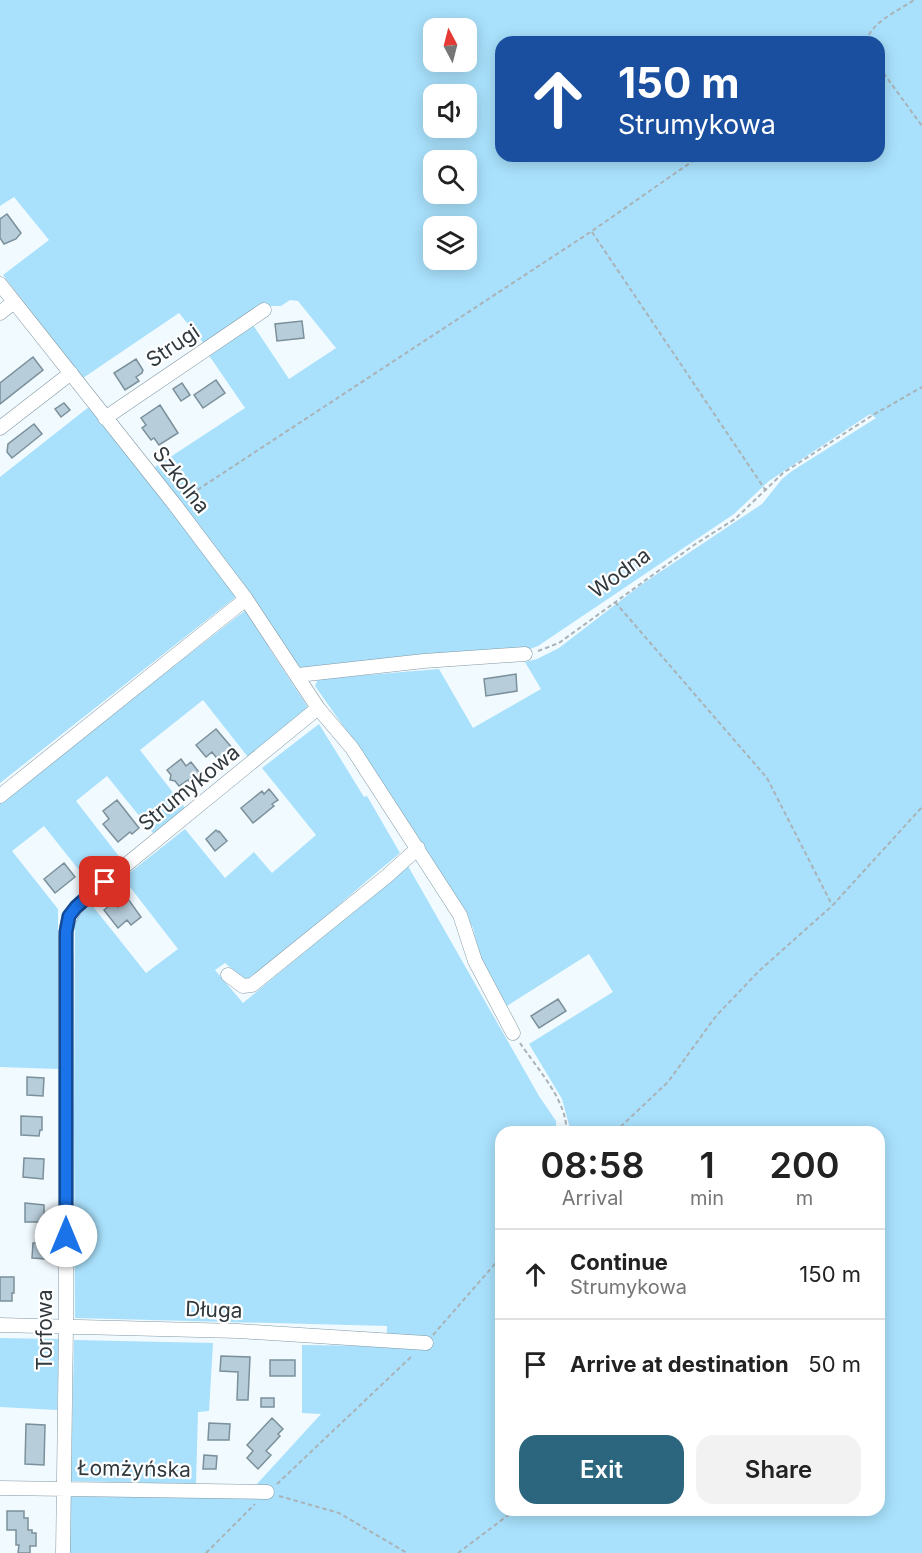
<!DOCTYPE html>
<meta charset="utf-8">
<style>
:root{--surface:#fff;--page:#f2f2f2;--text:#222;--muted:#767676;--line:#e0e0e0;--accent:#2c657e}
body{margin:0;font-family:Inter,sans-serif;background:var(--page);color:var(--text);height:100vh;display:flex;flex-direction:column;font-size:22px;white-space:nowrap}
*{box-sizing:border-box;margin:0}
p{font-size:20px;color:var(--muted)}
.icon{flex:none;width:33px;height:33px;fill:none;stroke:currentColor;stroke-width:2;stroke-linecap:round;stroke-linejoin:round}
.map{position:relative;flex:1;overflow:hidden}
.sheet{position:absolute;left:495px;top:1126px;width:390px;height:390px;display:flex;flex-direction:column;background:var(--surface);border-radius:18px;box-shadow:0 3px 15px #0003}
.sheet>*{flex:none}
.guide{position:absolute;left:495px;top:36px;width:390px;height:126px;border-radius:18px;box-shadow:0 3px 15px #0003;background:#1a4fa0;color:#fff;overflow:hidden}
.needle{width:39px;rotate:353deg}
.controls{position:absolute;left:423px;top:18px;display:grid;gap:12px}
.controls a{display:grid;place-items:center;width:54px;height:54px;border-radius:12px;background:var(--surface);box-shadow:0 3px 15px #0003;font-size:30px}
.pin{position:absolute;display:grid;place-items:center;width:51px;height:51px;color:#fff;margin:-26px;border-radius:12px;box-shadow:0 3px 9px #0006}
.me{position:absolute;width:66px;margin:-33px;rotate:0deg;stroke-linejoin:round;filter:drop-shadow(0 0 4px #0008)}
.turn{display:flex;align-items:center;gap:21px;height:126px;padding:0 24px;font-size:27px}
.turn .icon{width:78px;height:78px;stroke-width:2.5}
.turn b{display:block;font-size:42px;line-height:51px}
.eta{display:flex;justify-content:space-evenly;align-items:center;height:102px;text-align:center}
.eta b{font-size:36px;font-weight:600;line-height:42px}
.cta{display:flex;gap:12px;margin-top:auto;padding:12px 24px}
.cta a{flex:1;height:69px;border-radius:18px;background:var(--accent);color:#fff;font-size:24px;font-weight:600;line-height:69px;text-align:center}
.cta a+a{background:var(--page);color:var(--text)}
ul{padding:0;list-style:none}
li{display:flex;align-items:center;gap:18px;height:90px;padding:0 24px;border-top:2px solid var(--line)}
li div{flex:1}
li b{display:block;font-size:22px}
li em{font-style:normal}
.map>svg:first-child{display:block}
.green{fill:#a9e1fc;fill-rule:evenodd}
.building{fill:#b7cdd9;stroke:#7b909b;stroke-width:1.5}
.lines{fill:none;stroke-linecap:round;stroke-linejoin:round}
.minor-casing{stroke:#8298a3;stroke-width:15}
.path{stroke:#a9b2b7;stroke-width:2;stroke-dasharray:4.5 3;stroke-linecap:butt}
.minor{stroke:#fff;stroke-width:14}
.route-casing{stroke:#114b97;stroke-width:15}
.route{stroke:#1a73e8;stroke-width:10}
.labels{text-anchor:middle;stroke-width:4.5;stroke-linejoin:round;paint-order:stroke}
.street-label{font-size:21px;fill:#30393e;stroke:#fff}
</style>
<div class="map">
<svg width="922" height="1553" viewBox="0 0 922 1553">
<rect width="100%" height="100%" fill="#f1faff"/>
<path class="green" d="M0 0H922V1553H69L71 1496 245 1497 321 1414 302 1413V1345L386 1346 387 1326 75 1318 74 1120 75 917 91 904 146 973 178 949 123 878 185 829 225 878 254 852 272 873 316 835 262 768 319 724 364 797 367 796 400 853C351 893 305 936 256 977L245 980 225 963 215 970 243 1003 408 866 539 1096 556 1121V1132H501V1510H879V1132H571L562 1099 529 1044 613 992 589 954 507 1006 482 966 473 928 464 913 358 747 315 686 318 679 439 669 473 728 541 689 525 662 537 659 559 648 642 584 762 504 782 479 792 471 876 418 870 414 769 481 734 514 538 646 530 649 305 671 301 669 181 508 155 467 245 408 208 354 253 325 289 379 336 348 298 301 290 300 281 306H268L205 345 179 313 83 378 3 275 49 240 14 197 0 206ZM434 28H466V62H434ZM501 42H879V156H501ZM434 94H466V128H434ZM434 160H466V194H434ZM434 226H466V260H434Z
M90 406 237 596 0 783V477Z
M247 609 271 645 269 648 309 709 248 757 203 700 140 750 185 808 153 833 107 776 76 801 121 859 90 884 44 826 12 851 58 909V1069L0 1067V802Z
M0 1338 59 1339 57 1410 0 1407Z
M74 1340 213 1343 209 1411 198 1412 196 1484 71 1481Z"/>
<path class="building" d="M7 214 21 233 16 239 4 244 0 238V219Z
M302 321 304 338 277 341 275 324Z
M33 357 43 370 0 404V383Z
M136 359 143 370 142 373 136 377 139 381 125 390 114 373Z
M216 380 225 393 203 408 194 395Z
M182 383 190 395 181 401 173 389Z
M64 403 70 410 61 417 55 409Z
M160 405 178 433 159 445 154 438 151 440 142 428 146 425 141 418Z
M34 424 42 434 12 458 7 452 8 444Z
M516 674 517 691 486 696 484 679Z
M216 729 233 749 219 761 212 752 206 757 196 745Z
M181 759 186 766 191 762 202 776 192 784 188 780 179 786 175 781 170 780 171 775 167 770Z
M269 789 278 800 272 804 274 806 253 823 241 808 262 791 264 794Z
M117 800 139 828 132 834 130 832 118 842 103 824 109 819 103 811Z
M216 830 218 832 219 831 227 841 215 851 206 839Z
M64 863 75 877 55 893 44 879Z
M128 899 141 917 131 925 127 920 118 928 104 910 114 902 118 907Z
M558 999 566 1011 539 1028 531 1016Z
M27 1077 44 1078 43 1096 27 1095Z
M21 1116 42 1117V1130H40L39 1136 21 1135Z
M24 1158 44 1159 43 1179 23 1177Z
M25 1203 44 1205V1222H25Z
M33 1243H46V1259L32 1258Z
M0 1277H14V1293H12V1301H0Z
M221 1356 250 1357 248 1400H237L238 1372 220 1371Z
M270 1360H295V1376H270Z
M261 1398H274V1407H261Z
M272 1418 283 1429 278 1434 280 1436 266 1451 271 1455 258 1469 247 1458 253 1451 247 1445Z
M209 1423 230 1424 229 1440H208Z
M26 1424 45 1425 44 1465 25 1464Z
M204 1455 217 1456 216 1469H203Z
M7 1511H24V1518H28V1530H32V1533H36V1546H30V1553H18L19 1545H16V1530H7Z"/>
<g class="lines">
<g class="minor-casing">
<path id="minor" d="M0 284 175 505 246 599 318 708 352 748 460 915 475 961 513 1033
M0 313 14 302
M105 418 264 310
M0 428 71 373
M298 675 424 661 525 654
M0 796 246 599
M228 975 243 986 252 985 387 876 418 848
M0 1325 238 1331 426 1343
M0 1488 267 1492
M63 1553 66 1327V964C66 932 61 919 88 896L318 708"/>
</g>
<path class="path" d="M866 42C871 22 898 11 914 0
M879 67 922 126
M592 232 766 491
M185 498 592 231 700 156
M615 602 767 778 832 905
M538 651 559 643 694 545 735 519 783 473 873 415 922 387
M520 1043C536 1067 569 1103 566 1132
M615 1132 668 1082 716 1016 760 970 832 906 922 807
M433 1335 501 1257
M277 1484 412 1356
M279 1496 339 1513 407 1553
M206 1553 255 1504
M458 1553 515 1510"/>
<use href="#minor" class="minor"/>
</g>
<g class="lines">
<g class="route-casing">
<path id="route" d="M66 1236V932L69 916 76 907 105 882"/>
</g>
<use href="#route" class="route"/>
</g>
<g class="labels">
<g class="street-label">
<text transform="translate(173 346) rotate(-34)" y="7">Strugi</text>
<text transform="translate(181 480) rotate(52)" y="7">Szkolna</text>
<text transform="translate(620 573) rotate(-36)" y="7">Wodna</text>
<text transform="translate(189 788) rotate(-39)" y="7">Strumykowa</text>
<text transform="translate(214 1310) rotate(2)" y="7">Długa</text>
<text transform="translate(45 1330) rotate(-90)" y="7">Torfowa</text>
<text transform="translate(134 1469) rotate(1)" y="7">Łomżyńska</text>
</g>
</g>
</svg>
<div class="controls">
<a><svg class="needle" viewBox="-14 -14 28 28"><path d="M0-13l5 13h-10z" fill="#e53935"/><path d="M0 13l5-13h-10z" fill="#767676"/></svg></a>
<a><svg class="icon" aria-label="sound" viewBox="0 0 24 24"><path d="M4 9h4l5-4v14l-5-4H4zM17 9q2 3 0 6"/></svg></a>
<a><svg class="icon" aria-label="search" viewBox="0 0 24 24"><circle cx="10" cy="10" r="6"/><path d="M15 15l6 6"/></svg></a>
<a><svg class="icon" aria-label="layers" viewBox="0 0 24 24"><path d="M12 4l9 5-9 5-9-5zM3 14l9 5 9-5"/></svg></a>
</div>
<div class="pin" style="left:105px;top:882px;background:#d93025"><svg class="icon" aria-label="arrive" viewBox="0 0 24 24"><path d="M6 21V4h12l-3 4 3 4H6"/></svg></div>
<svg class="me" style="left:66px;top:1236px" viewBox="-20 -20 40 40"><circle r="19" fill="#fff"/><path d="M0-13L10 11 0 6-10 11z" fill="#1a73e8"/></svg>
<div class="guide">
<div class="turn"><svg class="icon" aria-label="ahead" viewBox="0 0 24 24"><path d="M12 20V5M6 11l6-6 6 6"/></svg><div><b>150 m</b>Strumykowa</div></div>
</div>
<section class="sheet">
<div class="eta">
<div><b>08:58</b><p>Arrival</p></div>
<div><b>1</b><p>min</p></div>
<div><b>200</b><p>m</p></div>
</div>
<ul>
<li><svg class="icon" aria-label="ahead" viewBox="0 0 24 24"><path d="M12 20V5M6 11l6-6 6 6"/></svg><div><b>Continue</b><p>Strumykowa</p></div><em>150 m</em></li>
<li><svg class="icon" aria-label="arrive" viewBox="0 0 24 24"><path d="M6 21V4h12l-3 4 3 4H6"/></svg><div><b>Arrive at destination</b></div><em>50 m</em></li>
</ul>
<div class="cta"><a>Exit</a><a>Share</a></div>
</section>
</div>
